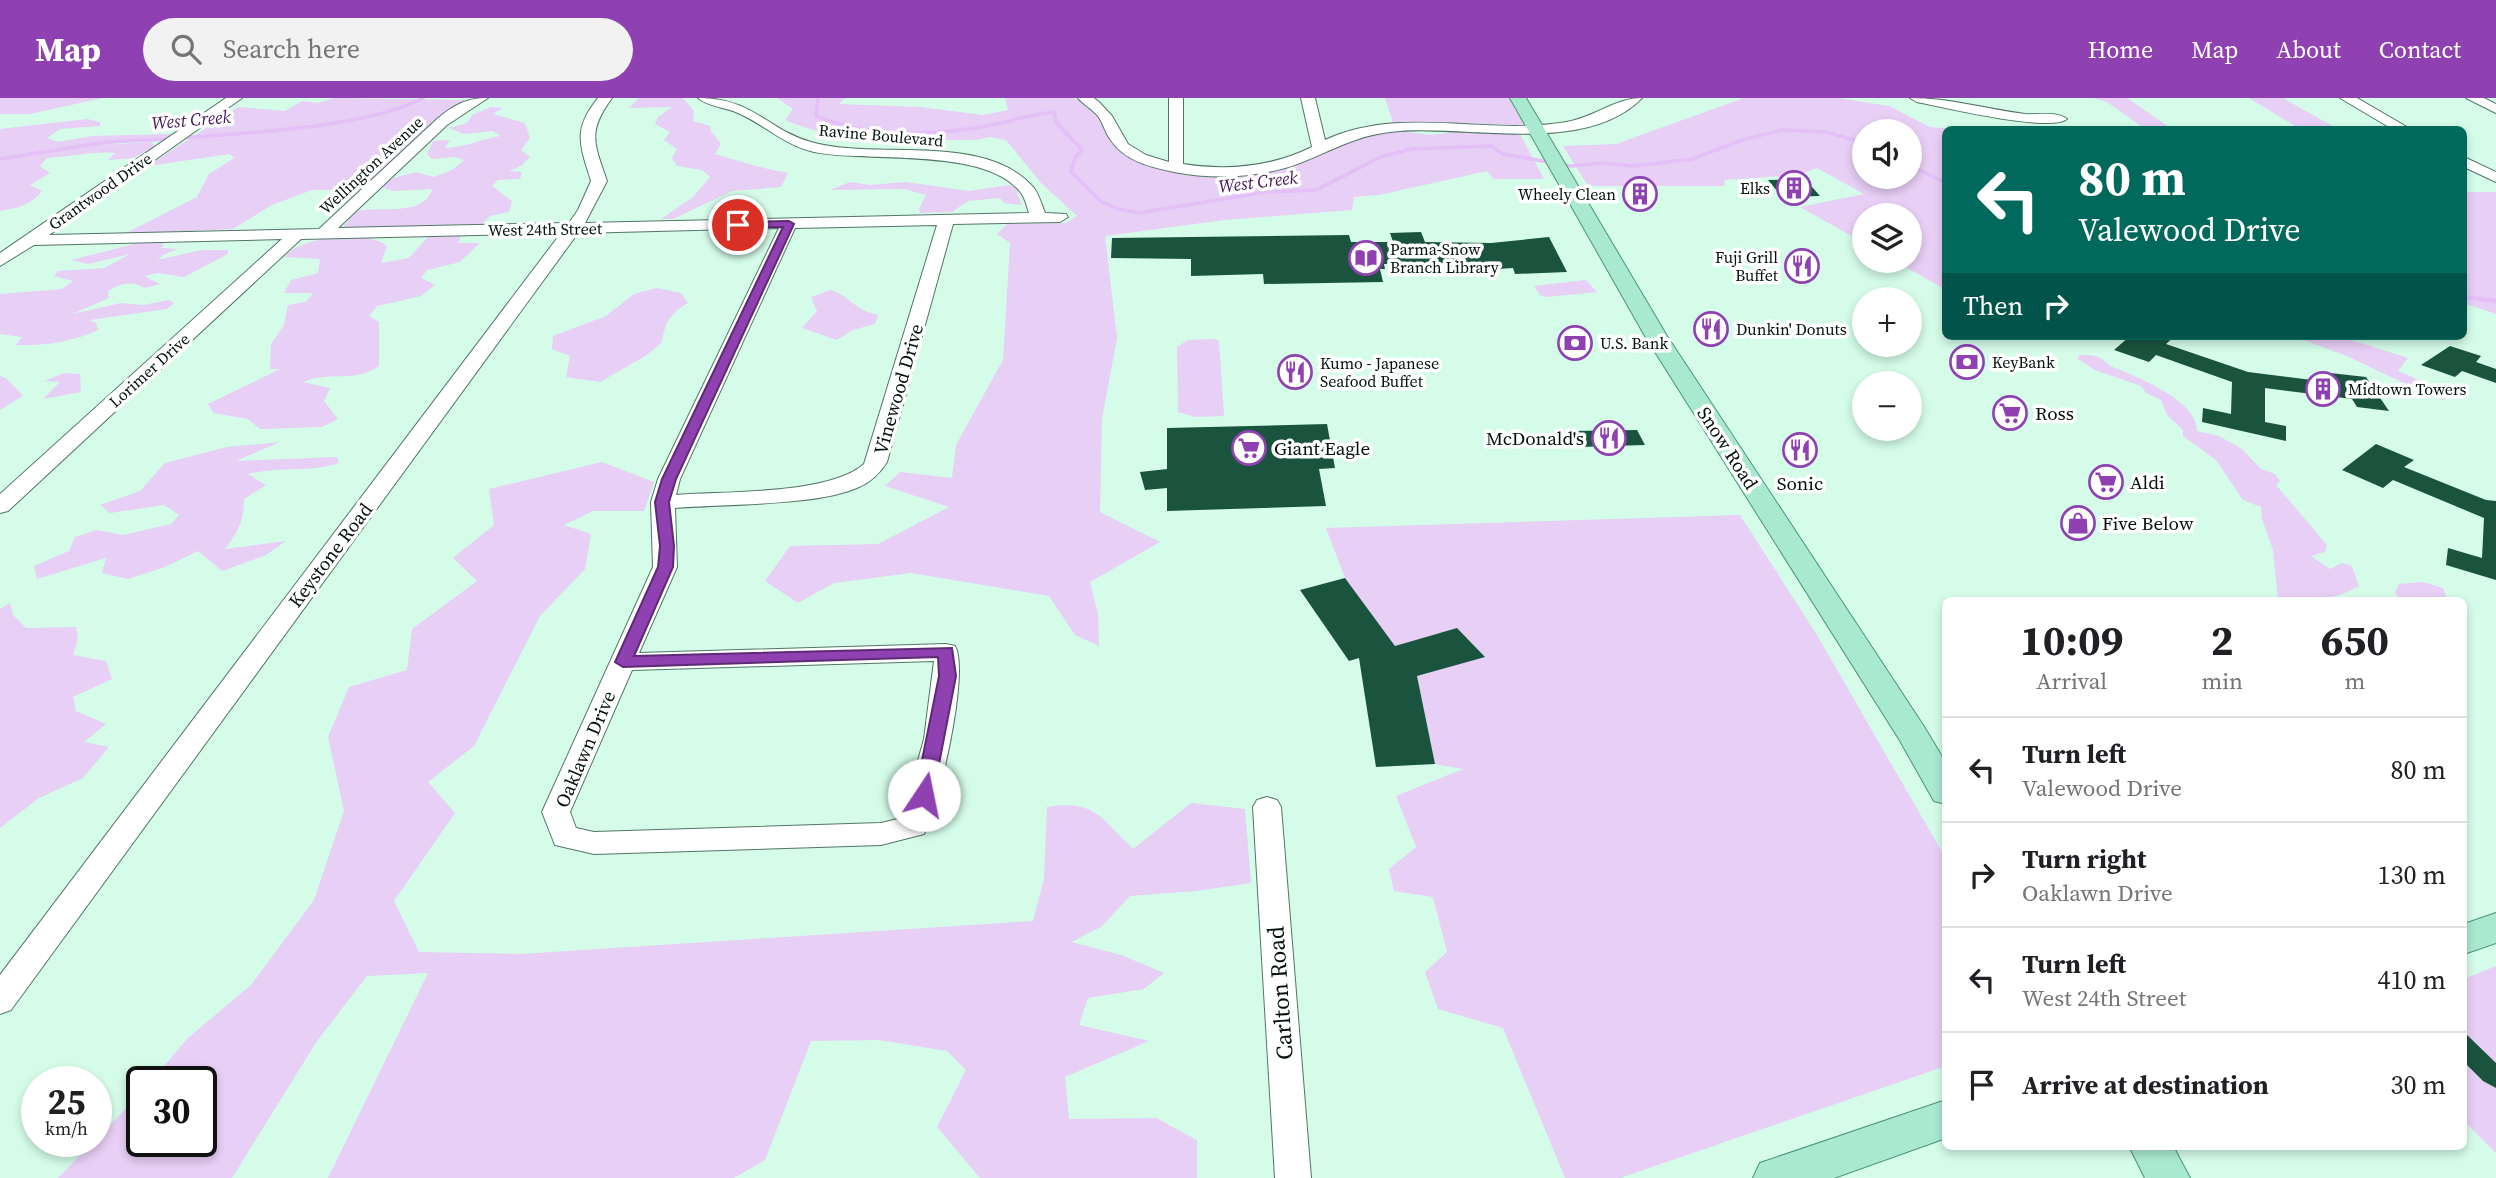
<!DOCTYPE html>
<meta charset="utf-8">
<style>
:root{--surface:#fff;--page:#f2f2f2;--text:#202124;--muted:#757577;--line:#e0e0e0;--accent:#8f41b2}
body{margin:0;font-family:"Source Serif 4",serif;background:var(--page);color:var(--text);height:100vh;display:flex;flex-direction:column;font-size:26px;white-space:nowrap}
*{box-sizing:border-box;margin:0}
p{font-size:23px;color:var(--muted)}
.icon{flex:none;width:38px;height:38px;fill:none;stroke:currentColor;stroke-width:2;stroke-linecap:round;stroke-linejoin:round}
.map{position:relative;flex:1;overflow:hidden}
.details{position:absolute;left:1942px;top:499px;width:525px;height:553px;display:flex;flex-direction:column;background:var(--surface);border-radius:10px;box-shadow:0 4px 10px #0003}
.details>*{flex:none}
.top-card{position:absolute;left:1942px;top:28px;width:525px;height:214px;border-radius:10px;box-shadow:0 4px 10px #0003;background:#00695c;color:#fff;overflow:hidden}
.controls{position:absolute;left:1852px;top:21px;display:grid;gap:14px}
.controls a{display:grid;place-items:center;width:70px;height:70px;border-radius:50%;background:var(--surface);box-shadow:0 4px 10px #0003;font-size:35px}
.speed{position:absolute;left:21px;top:968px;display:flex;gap:14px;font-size:35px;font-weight:700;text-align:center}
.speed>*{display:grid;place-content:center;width:91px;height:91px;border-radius:50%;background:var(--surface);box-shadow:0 4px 10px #0003;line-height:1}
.speed small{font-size:18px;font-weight:400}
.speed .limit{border:4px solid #111;border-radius:10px;background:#fff;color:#111}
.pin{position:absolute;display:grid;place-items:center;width:60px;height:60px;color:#fff;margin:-30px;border:4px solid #fff;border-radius:50%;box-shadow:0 2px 7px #0007}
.me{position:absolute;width:77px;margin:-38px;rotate:11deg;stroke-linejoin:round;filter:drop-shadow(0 0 5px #0008)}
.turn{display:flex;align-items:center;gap:24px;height:147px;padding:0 21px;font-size:32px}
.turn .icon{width:91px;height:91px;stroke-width:2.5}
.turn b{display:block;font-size:49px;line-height:60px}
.then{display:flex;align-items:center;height:66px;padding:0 21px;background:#0003;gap:14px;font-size:26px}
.eta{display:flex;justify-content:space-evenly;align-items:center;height:119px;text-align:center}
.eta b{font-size:42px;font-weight:700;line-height:49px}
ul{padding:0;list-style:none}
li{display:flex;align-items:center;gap:21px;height:105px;padding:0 21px;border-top:2px solid var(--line)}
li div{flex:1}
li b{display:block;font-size:26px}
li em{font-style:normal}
header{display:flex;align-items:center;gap:42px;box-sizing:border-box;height:98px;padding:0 35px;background:var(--accent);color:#fff}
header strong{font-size:33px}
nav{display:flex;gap:38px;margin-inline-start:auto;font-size:24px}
.search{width:490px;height:63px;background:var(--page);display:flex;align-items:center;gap:18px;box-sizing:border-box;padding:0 24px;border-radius:38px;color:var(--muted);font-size:26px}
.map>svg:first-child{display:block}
.green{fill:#e8cff6;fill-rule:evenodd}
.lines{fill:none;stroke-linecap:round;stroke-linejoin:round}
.stream-far1{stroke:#e4bff8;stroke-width:3.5}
.stream{stroke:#e4bff8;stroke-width:4.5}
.building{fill:#1a543f}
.minor-casing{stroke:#527666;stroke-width:2}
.major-casing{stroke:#4a9577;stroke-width:2}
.minor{fill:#fff;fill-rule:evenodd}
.major{fill:#a9e9d0;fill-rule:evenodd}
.route{fill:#8f41b2;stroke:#5d2a74;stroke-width:2}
.labels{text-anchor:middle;stroke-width:7;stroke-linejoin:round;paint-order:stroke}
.far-street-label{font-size:16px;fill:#05120c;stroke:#fff}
.far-poi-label{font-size:16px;fill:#05120c;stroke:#fff;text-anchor:start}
.far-water-label{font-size:18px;font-style:italic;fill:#441558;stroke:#fff}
.street-label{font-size:19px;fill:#05120c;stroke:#fff}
.poi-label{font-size:19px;fill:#05120c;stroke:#fff;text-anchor:start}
.near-street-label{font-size:23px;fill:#05120c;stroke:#fff}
</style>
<header>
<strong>Map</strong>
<div class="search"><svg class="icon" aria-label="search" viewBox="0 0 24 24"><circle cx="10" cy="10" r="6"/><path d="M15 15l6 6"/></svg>Search here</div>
<nav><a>Home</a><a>Map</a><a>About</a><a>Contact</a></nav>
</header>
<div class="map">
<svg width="2496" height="1080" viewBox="0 0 2496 1080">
<rect width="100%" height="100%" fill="#d4fce9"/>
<path class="green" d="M0 0H103L30 16H0Z
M334 0 465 2 361 92H312L272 107 233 131 124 136 197 99 209 76 234 60 230 56 148 68 238 9 285 13 302 3 318 5Z
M639 0H683L694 13 693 23 710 28 711 33 721 46 715 56C740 63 762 71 788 75L781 89 732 93 673 121H661L693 99 710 79 702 72 677 68 672 60 677 51 664 42 670 34 655 26 658 19 672 9 629 10Z
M777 0H845L839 6 920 9 983 17 1008 12 1005 0H1073L1089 7 1105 25 1114 49 1135 63 1173 73 1224 78 1367 36 1395 32 1430 37 1471 32 1519 34 1544 81H1493L1487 73 1379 97 1354 99 1352 112 1224 122 1105 138 1117 240 1102 321 1100 414 1160 444 1090 484 1098 516 1099 548 1075 537 1049 498 911 475 834 485 798 505 765 483 790 448 878 446 949 409 885 388 900 374 952 380 956 347 1003 262 1010 145 997 136 1007 126 1066 125 1077 118 1042 86 1006 42 989 39 977 42C914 41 845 48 785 22L793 11Z
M1385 0H1513L1528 27 1393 25Z
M1744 0H1838L1889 8 1930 29 1953 31 1946 32V192L1895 163H1909V117H1864V145L1800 109 1864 96 1817 70 1799 77 1725 82 1724 88H1588L1563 48 1616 46ZM1864 33H1909V79H1864Z
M2093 0H2127L2172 31H2145L2107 4Z
M2249 0H2283L2338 31H2300Z
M491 9 503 10 493 16 525 25 530 40 521 52 530 59 521 68 509 73 522 74 520 81 498 82 492 88 512 103 509 114 490 118 481 127 340 132 357 113C379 108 425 119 432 91L393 93 382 89 393 80 416 74 434 79 452 72 464 62 454 59 432 61 427 56 433 43 450 42 445 50C465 50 480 41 500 38L493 33 464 36 449 30 467 25 472 17Z
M87 21 100 24V28L60 31 47 40 58 44 92 38 172 36 167 40 103 47 152 44 155 49 133 60 108 62 115 55C92 53 70 59 47 60L40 68 50 75 30 87 42 93C33 106 16 111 0 113V31Z
M850 84 870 87 906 84 969 93 1009 87 1015 89 1022 107 1004 105 1000 100 968 103 952 114 920 115 919 111 926 97 904 91 830 92Z
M2464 94H2496V216L2469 207 2464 209Z
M461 138 458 145H480L460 164 427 172 421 180 435 187 421 198 377 208 369 218 379 224V268C357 285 327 273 303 284L330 290 324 303 338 321 322 329 260 331 248 321 213 315 208 306 280 271H270L271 246 284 227 288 207 306 204 313 195H284L291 182 318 175 320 161 284 159C302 138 366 131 387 148L381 165 409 160 428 139Z
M142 144H163L162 150 178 151 163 157 158 162 201 152H228V156L184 179 157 175 144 178 160 186 145 190C132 182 120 186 108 193L109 200 72 216 121 205 143 207 169 202 174 205 167 211 90 222 96 225 98 232C72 244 44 248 16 247L22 239 0 236V196L62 191 73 183 54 178 58 173 104 170 130 156 88 166 71 162Z
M1586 182 1597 194 1547 199 1540 197 1534 188Z
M656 190 681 195 688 205C671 215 665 223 662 244L647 257 600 284 566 279 570 258 552 251 553 238 606 218 634 196Z
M831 192C853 200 851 210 878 217L875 226 853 232 837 242 802 230 817 213 811 199Z
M2293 238H2353L2351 242 2408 260 2398 273 2450 295 2444 302 2433 299 2347 258Z
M1215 241 1219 243 1224 318 1195 319 1178 314 1177 249 1188 242Z
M2079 257C2084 257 2090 257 2095 258 2104 260 2106 266 2113 269 2136 279 2198 302 2197 333L2219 338 2242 351 2261 371 2275 376 2280 383 2276 387 2327 447 2325 454 2311 458 2330 471 2342 465 2352 468 2359 488C2333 504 2308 502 2278 502L2273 452 2262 421 2261 409 2243 402 2216 362 2183 338V332L2167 317 2161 302 2146 295 2141 288 2095 272 2078 261Z
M64 275 80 276 81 294 43 301 60 284 44 283Z
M0 278 6 280 23 298 0 312Z
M280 344 236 363 337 359 339 365C309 375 279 368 248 376L266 387 244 401C244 423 238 434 225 451L286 443 266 457 222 473 198 453 165 469 128 481 102 475 106 460 37 481 34 468 69 453 75 439 97 432 123 437 171 426 179 417 164 407 110 415 100 407 140 393 165 365 227 349Z
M602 364 654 384 644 413H593L564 427 591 436 585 471 540 518 474 648 428 684 455 715 394 803 419 854 521 856 1033 823 1044 781 1047 709C1095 701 1102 721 1133 751L1191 705 1245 711 1251 785 1196 793 1130 798 1101 829 1071 844 1121 857 1164 875 1144 891 1088 900 1079 927 1149 943 1065 979 1069 1021 1156 1020 1197 1042V1080H980L937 1029 966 972 947 953 879 942 811 943 765 1062 734 1080H328L428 875 367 878 317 943 232 1080H58L142 994V1043H201V984L151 983 188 940 251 887 314 802 344 713 328 639 349 589 407 572 412 531 477 483 453 460 494 427 489 391Z
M1740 417 1817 537 1946 761V968L1620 1080H1565L1503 930 1438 911 1425 874 1447 854 1433 799 1394 793 1389 771 1416 749 1396 698 1463 671 1435 666 1417 578 1484 558 1457 530 1395 548 1345 480 1326 430Z
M2423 484 2443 490 2447 502H2399L2395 494 2399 486Z
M10 505 13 517 26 530 76 529 78 540 73 557 106 563 112 581 73 599 76 613 106 626 84 644 109 649 83 680 39 700 0 730V511Z
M2496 868V1055L2464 1023V881Z"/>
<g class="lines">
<path class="stream-far1" d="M818 0 816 18C870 40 935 38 991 27 1012 23 1032 16 1054 14L1056 24 1082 52 1075 60 1071 74 1100 103 1118 111 1139 115 1267 94 1316 92 1381 59 1411 51 1491 48 1503 56 1571 68 1601 65 1634 68 1692 61 1745 41 1783 32 1826 34 1864 45
M180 40C246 35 366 30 423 0
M0 61 106 44 170 41
M1909 67 1946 85"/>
<path class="stream" d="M2464 199 2496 203"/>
</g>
<path class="building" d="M1805 81 1820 98 1782 99 1768 82Z
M1421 134 1425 144 1491 145 1549 139 1567 174 1515 176 1513 170 1454 174 1450 165 1384 166 1385 171H1380L1383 184 1264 186 1263 176 1191 178V161L1111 160 1112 140 1349 137 1351 144H1393L1390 135Z
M2130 238H2175L2166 246 2248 274 2336 285 2330 275 2366 279 2389 313 2357 309 2352 301 2265 290V324L2286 328V343L2202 324 2203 310 2231 316 2232 284 2156 257 2149 264 2114 252Z
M2450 248 2481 258 2476 264 2496 271V285L2462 273 2455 279 2421 267Z
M1327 326 1335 370 1319 371 1326 408 1167 413V390L1145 392 1140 374 1167 371V330Z
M1637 332 1645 347 1579 349 1573 333Z
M2376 346 2414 362 2404 369 2486 402 2496 403V482L2446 467 2448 450 2482 460 2484 420 2393 382 2383 390 2342 372Z
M1345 480 1395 548 1457 530 1485 559 1417 578 1435 666 1376 669 1359 560 1349 563 1300 492Z
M2464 934 2496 965V990L2483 983 2464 964Z"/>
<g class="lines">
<g class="minor-casing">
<path id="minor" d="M226 0H242L49 137 319 131 437 21C454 7 466 0 488 0L447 27 338 130 569 125 578 112 591 83C580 47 572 32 598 0H612C587 34 594 45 607 83L585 125 1029 115C1027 109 1025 100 1021 95 986 48 867 65 814 54 784 47 765 27 738 15 726 9 708 9 698 0 754 0 766 31 811 44 876 63 985 33 1034 90 1039 97 1042 107 1045 115L1066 116 1068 119 1060 124 953 126 887 364C880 375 871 384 859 389 819 408 722 406 675 410L677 469 639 555 946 546 955 548C970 573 939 708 924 736L881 747 594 756 555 747 542 714 653 469 651 404 658 381 779 130 578 135 11 912 0 916V877L561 135 301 141 8 413 0 415V396L282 141 34 147 0 168V155ZM937 127 864 366C829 397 724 393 676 397L680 381 795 130ZM934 563 924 641 902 720 881 725 594 734 576 730 570 714 632 572Z
M1078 0H1094L1099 4 1112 18 1128 46 1146 57 1169 64V0H1183V66C1228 73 1271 69 1312 49L1301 0H1315L1325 42C1401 7 1486 38 1566 24 1593 20 1615 0 1642 0 1585 59 1462 25 1390 34 1355 38 1331 53 1300 65 1261 80 1215 82 1174 74 1150 69 1124 63 1110 41 1105 34 1103 25 1098 18 1092 11 1084 7 1078 0Z
M1910 0C1950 0 1986 11 2025 16 2037 17 2057 13 2067 21 2051 35 1942 9 1917 4Z
M2340 0H2357L2412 32H2394Z
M2466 0H2484L2496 6V15Z
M2464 59 2496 74V84L2464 69Z
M1267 699 1277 702 1281 709 1311 1080H1275L1253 709 1257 702Z"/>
</g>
<g class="major-casing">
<path id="major" d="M1510 0H1526L1667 238 1923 627 1946 665V706L1934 703 1899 641 1645 238Z
M2496 815V845L2464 856V826Z
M1946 1002V1040L1834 1080H1753L1760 1065Z
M2129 1048H2173L2190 1080H2145Z"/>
</g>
<use href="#minor" class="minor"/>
<use href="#major" class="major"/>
</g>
<path class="route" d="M789 123 794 126 676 381 669 404 674 448 673 469 634 558 952 550 956 578 933 697 924 704 915 697 939 578 938 559 623 569 615 564 658 469 660 448 655 404 662 381 783 129 738 130 733 127 738 124Z"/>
<defs>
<g id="building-ring" transform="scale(1.75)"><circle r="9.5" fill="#fff" stroke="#8f41b2" stroke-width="1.5"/><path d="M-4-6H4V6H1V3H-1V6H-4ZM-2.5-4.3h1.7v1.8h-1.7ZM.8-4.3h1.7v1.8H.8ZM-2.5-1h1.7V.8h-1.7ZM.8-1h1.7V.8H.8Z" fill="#8f41b2"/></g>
<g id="library-ring" transform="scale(1.75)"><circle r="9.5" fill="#fff" stroke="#8f41b2" stroke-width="1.5"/><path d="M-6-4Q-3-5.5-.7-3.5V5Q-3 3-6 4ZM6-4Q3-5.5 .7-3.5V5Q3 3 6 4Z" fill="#8f41b2"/></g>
<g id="restaurant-ring" transform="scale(1.75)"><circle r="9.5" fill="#fff" stroke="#8f41b2" stroke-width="1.5"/><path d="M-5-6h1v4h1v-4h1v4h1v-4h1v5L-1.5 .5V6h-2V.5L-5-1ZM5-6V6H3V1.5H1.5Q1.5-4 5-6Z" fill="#8f41b2"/></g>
<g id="bank-ring" transform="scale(1.75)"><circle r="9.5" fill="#fff" stroke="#8f41b2" stroke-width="1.5"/><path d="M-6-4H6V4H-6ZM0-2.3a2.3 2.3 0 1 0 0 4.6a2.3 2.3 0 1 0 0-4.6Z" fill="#8f41b2"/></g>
<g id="supermarket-ring" transform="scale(1.75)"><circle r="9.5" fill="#fff" stroke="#8f41b2" stroke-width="1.5"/><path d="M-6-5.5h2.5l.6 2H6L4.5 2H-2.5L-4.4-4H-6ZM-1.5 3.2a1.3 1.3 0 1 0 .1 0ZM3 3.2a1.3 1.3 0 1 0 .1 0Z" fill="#8f41b2"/></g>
<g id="shop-ring" transform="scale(1.75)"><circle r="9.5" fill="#fff" stroke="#8f41b2" stroke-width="1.5"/><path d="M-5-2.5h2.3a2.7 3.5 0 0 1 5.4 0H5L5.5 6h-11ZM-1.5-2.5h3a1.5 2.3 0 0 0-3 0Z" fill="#8f41b2"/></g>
</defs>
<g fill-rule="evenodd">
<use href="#building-ring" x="1794" y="90"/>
<use href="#building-ring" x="1640" y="96"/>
<use href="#library-ring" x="1366" y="160"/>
<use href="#restaurant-ring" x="1802" y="168"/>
<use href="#restaurant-ring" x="1711" y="231"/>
<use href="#bank-ring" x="1575" y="245"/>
<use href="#bank-ring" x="1967" y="264"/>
<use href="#restaurant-ring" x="1295" y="274"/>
<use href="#building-ring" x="2323" y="291"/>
<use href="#supermarket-ring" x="2010" y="315"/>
<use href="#restaurant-ring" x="1609" y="340"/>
<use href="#supermarket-ring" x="1249" y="350"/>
<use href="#restaurant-ring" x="1800" y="352"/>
<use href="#supermarket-ring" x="2106" y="384"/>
<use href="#shop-ring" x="2078" y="425"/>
</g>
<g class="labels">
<g class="far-street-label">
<text transform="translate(881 37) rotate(5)" y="6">Ravine Boulevard</text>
<text transform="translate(371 67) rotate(-43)" y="6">Wellington Avenue</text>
<text transform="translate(100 93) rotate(-35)" y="6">Grantwood Drive</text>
<text transform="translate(545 131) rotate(-1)" y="6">West 24th Street</text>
<text transform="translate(149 272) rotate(-42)" y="6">Lorimer Drive</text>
</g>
<g class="far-poi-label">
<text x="1770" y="96" text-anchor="end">Elks</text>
<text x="1616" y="102" text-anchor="end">Wheely Clean</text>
<text x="1390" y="157">Parma-Snow<tspan x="1390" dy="18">Branch Library</tspan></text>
<text x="1778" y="165" text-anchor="end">Fuji Grill<tspan x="1778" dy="18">Buffet</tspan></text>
<text x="1736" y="237">Dunkin' Donuts</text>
<text x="1600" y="251">U.S. Bank</text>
<text x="1992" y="270">KeyBank</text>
<text x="1320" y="271">Kumo - Japanese<tspan x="1320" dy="18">Seafood Buffet</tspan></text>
<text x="2348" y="297">Midtown Towers</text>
</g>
<g class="far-water-label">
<text transform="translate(191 22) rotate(-5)" y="6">West Creek</text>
<text transform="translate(1258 84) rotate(-7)" y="6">West Creek</text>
</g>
<g class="street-label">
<text transform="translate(898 291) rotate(-74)" y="7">Vinewood Drive</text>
<text transform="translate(1728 350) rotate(57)" y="7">Snow Road</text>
<text transform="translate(330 457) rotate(-53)" y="7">Keystone Road</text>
<text transform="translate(585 651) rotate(-67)" y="7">Oaklawn Drive</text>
</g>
<g class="poi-label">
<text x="2035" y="322">Ross</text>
<text x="1584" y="347" text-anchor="end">McDonald's</text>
<text x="1274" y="357">Giant Eagle</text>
<text x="2130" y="391">Aldi</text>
<text x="1800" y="392" text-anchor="middle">Sonic</text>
<text x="2102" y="432">Five Below</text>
</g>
<g class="near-street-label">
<text transform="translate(1280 895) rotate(-94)" y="8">Carlton Road</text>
</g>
</g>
</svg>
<div class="controls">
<a><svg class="icon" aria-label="sound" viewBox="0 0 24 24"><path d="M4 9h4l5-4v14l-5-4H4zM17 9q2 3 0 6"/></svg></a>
<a><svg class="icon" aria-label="layers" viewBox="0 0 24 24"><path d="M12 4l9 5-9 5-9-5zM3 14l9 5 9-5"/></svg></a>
<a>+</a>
<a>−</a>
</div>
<div class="speed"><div>25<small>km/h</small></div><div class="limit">30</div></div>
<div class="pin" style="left:738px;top:127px;background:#d93025"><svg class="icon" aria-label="arrive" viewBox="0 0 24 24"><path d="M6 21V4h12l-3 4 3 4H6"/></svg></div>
<svg class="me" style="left:924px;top:697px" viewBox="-20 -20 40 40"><circle r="19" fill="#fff"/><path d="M0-13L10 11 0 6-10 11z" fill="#8f41b2"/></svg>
<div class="top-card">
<div class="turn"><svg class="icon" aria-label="left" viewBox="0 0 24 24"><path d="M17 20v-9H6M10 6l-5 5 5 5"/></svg><div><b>80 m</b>Valewood Drive</div></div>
<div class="then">Then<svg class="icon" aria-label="right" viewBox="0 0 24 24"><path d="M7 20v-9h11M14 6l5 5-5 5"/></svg></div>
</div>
<section class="details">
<div class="eta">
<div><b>10:09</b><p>Arrival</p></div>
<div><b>2</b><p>min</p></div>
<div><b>650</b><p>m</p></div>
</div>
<ul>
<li><svg class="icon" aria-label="left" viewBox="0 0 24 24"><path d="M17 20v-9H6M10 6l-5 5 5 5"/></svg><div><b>Turn left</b><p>Valewood Drive</p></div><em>80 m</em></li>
<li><svg class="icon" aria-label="right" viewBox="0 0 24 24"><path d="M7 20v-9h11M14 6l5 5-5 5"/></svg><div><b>Turn right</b><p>Oaklawn Drive</p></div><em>130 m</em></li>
<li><svg class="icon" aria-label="left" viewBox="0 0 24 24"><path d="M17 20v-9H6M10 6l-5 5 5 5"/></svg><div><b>Turn left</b><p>West 24th Street</p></div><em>410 m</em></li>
<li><svg class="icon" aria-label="arrive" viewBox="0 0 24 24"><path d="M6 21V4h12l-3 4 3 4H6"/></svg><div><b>Arrive at destination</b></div><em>30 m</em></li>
</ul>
</section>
</div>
